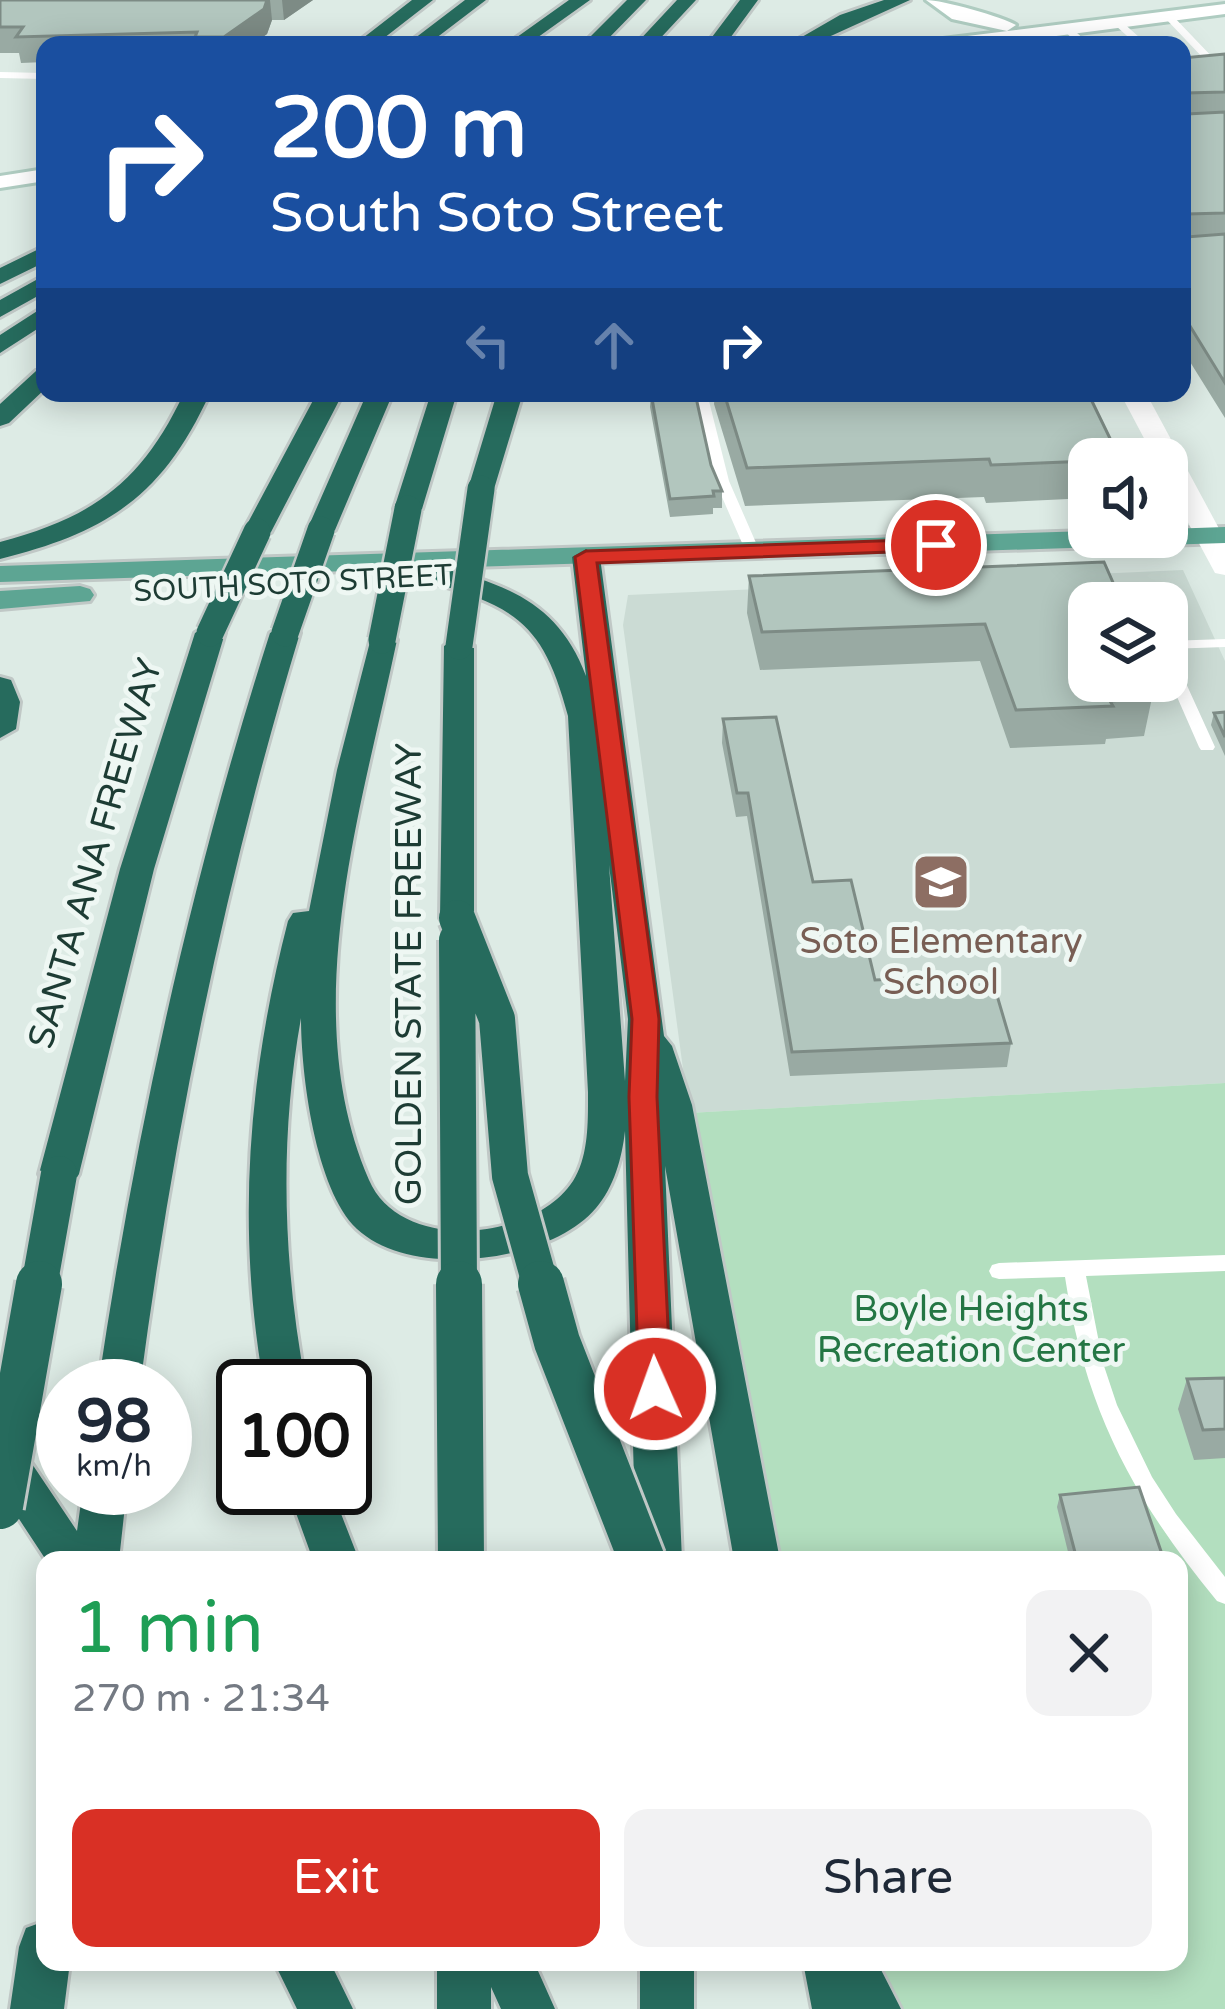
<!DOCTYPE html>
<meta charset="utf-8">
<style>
:root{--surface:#fff;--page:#f2f2f3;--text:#1f2937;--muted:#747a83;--accent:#d93025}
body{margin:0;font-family:"Varela Round",sans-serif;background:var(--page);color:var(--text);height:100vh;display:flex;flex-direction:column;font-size:45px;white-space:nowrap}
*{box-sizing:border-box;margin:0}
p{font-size:39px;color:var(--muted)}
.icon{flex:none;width:66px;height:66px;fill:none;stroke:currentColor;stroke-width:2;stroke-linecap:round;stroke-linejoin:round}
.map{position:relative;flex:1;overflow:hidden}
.panel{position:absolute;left:36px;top:1551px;width:1152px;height:420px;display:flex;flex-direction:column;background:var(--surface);border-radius:24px;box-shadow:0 6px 30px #0003}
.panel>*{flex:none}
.banner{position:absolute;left:36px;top:36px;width:1155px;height:366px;border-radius:24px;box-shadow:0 6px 30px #0003;background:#1a4fa0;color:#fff;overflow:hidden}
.tools{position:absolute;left:1068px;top:438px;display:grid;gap:24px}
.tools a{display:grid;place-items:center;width:120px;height:120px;border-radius:24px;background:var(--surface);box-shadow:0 6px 30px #0003;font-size:60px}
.speed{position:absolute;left:36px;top:1359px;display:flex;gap:24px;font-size:60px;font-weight:700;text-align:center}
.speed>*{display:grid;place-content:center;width:156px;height:156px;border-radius:50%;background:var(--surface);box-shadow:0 6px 30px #0003;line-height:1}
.speed small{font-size:30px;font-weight:400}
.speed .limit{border:6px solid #111;border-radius:18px;background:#fff;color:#111}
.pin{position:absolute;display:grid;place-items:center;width:102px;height:102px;color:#fff;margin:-51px;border:6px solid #fff;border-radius:50%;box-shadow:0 3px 12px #0007}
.me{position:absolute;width:132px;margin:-66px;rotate:358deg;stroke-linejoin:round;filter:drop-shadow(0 0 9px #0008)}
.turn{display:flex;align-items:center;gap:42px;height:252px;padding:0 36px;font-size:54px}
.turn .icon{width:156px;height:156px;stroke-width:2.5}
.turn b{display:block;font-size:84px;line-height:102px}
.lanes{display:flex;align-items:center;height:114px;padding:0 36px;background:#0003;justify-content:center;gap:60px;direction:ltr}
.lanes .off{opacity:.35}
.round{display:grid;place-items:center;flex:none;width:126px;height:126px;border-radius:24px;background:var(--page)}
.headline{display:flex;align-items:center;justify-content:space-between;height:204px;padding:0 36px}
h1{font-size:72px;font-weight:600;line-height:90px;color:#1e9e55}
.primary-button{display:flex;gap:24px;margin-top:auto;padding:24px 36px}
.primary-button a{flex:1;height:138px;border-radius:24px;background:var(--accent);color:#fff;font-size:48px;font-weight:600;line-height:138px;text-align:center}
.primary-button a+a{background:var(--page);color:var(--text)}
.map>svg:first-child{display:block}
.built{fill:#cbdbd4;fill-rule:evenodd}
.green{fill:#b3dfbf}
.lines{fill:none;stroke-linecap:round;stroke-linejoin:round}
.secondary-casing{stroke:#afccc1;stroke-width:6}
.primary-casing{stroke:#c0c8c6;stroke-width:6}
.motorway-casing{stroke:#c0c8c6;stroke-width:6}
.service{fill:#fff;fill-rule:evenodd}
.minor{fill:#fff;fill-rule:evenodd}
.tertiary{fill:#fff;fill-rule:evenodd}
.secondary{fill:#fff;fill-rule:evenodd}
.primary{fill:#5da593;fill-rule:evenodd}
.motorway{fill:#266b5d;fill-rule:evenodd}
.motorway-bridge-far2-casing{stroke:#c0c8c6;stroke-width:32;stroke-linecap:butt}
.motorway-bridge-far1-casing{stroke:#c0c8c6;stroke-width:42;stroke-linecap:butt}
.motorway-bridge-casing{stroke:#c0c8c6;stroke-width:52;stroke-linecap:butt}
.motorway-bridge-far2{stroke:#266b5d;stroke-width:27}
.motorway-bridge-far1{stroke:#266b5d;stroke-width:36}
.motorway-bridge{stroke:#266b5d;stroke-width:46}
.wall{fill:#99aaa3}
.shaded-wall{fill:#7d8b85}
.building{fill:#b2c6be;stroke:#7d8b85;stroke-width:3}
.route{fill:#d93025;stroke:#8d1f18;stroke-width:3}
.labels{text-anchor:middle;stroke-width:10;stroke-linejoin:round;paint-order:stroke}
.far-street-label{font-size:30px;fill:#1d3c34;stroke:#eef7f3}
.street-label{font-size:36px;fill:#1d3c34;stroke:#eef7f3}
.education-label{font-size:36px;fill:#785e54;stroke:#eef7f3}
.park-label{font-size:36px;fill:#247644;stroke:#eef7f3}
</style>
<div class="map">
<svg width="1225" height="2009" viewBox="0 0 1225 2009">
<rect width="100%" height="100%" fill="#ddebe5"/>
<path class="built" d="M1183 570 1225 661V1083L689 1113 623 625 628 595ZM1089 603H1167V681H1089Z"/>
<path class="green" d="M1225 1083V2009H898L871 1962H1179V1560H776L689 1113Z"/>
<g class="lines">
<g class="secondary-casing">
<path id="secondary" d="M926 0C942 0 1003 17 1016 25L1007 31 952 19Z
M1225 4V14L987 45H934L943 39Z
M45 169V181L0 188V176Z"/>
</g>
<g class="primary-casing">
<path id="primary" d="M1225 527V543L0 582V566L1089 531V537H1167V529Z
M80 586 90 589 94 595 90 601 0 609V591Z"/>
</g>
<g class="motorway-casing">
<path id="motorway" d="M412 0H433L375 45H354Z
M465 0H486L427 45H406Z
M569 0H590L527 45H506Z
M627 0H646L602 45H582Z
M677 0H696L654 45H635Z
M740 0H758L725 45H706Z
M884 0H910L811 45H788L840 15Z
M45 246V262L0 284V268Z
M45 275V292L0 317V300Z
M45 306V324L0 353V335Z
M45 369V389L9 423 0 426V404L36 371Z
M184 393H210C163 496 108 532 0 559V542C94 517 142 482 184 393Z
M317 393H343L271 532 257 540 247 538 243 532Z
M367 393H393L335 530 321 538 311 536 307 530Z
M431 393H457L422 509 408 517 394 509Z
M497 393H523L494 489 481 497 468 489Z
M586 549 600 557 664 1036 672 1046 692 1105 780 1560H734L665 1166 682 1560H636L625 1131C622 1158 614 1187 596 1208 550 1263 412 1280 357 1229 315 1189 301 1074 301 1018 279 1141 283 1264 306 1386H264C236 1228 248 1076 288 921L293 913 309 911 337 770 372 634H392L397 640C361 812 296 1010 369 1180 400 1253 533 1242 573 1181 589 1156 588 1121 588 1092L568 716C544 626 519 608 431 582L427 576 441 568C510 585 560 606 586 676L572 557ZM609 865 628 1019 625 1081Z
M210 624 225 633 154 869 79 1174 73 1184 59 1188 45 1184 39 1174 120 869 195 633Z
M285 624 300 633C225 880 174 1130 140 1386H98C136 1130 191 880 270 633Z
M459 637 474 646V918L469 926H445L440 918 444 646Z
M0 677 11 680 20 702 16 729 0 738Z
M0 1435 16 1440 77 1531 83 1488H127L119 1560H46L0 1490Z
M287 1488H331L359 1560H313Z
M45 1921V1962H70L64 2009H10L19 1947 26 1928Z
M274 1962H330L353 2009H297Z
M437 1962H534L555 2009H501L491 1987V2009H437Z
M640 1962H694V2009H640Z
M803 1962H877L901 2009H812Z"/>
</g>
<path class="service" d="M1165 14H1171L1216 61V65L1182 72V66L1206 61 1165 18Z
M1115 21H1121L1148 45H1137L1115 25Z
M1064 27H1070L1091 45H1080L1064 31Z
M0 72 45 73V79L0 78Z
M695 393H707L729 481 760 552 758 555H748L746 552 715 481Z
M1225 639V647L1167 649V641Z
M1167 653 1174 657 1215 747 1213 750H1201L1199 747 1167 674Z
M1225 1255V1271L1086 1276 1103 1363 1117 1405 1152 1477 1176 1514 1225 1577V1604L1217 1601C1133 1499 1085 1409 1065 1277L999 1279 992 1277 989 1271 992 1265 999 1263Z"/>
<path class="minor" d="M1209 528 1219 530 1225 540V575L1215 573 1195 536Z"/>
<path class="tertiary" d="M1120 393H1146L1223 536 1219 542H1199L1195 536 1167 482V459H1155Z"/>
<use href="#secondary" class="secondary"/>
<use href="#primary" class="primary"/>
<use href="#motorway" class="motorway"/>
<g class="motorway-bridge-far2-casing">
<path id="motorway-bridge-far2" d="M210 633 257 532
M285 633 321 530
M382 640 408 509
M459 646 481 489"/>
</g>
<g class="motorway-bridge-far1-casing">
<path id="motorway-bridge-far1" d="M457 918 497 1019 510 1176 541 1287
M457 940 459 1287
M39 1287 59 1174"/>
</g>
<g class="motorway-bridge-casing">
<path id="motorway-bridge" d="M459 1284 461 1560
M541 1284 557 1342 642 1560
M0 1506 39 1284"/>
</g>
<use href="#motorway-bridge-far2" class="motorway-bridge-far2"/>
<use href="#motorway-bridge-far1" class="motorway-bridge-far1"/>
<use href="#motorway-bridge" class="motorway-bridge"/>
</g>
<path class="wall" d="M0 0H313L284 20H272L267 34 252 45H45V62L21 63 19 53H0Z
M1225 54V418L1182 349V58Z
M651 393 711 465 722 491V508H713V514L670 517 650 407Z
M715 393H1088L1089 498 986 503 984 497 745 506 714 404Z
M749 576 1089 603 1154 688 1144 736 1106 739 1105 744 1010 748 980 661 760 670 747 613Z
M1225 712V756L1211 725 1214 713Z
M723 719 813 882 875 980 1011 1043 1007 1067 790 1076 747 816 736 817 722 743Z
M1225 1378V1458L1194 1460 1178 1409 1187 1379Z
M1060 1495 1164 1560H1070L1057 1507Z"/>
<path class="shaded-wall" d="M267 0H270L272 20 267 34 252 45H225L224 37Z
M282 0H313L284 20Z"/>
<path class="building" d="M0 0H267L264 9 224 37H195L197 32 16 37 23 27H0Z
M1225 54V92L1186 93 1182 109V58Z
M1182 109 1187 114 1225 112V213L1187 214 1182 219 1187 237 1225 234V383L1182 313Z
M651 393H695L711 465 722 491H713L714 496 670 499Z
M724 393H1088L1120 459H1089V461L991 465 989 459 747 468Z
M1104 562 1122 603H1089V681H1151L1154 688 1148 689 1152 698 1110 701 1113 706 1016 710 985 624 762 632 749 576Z
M1225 712V737L1214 713Z
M776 717 813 882 851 880 875 980 991 975 1011 1043 792 1052 748 793H737L723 719Z
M1225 1378V1429L1203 1430 1187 1379Z
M1139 1487 1164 1560H1077L1060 1495Z"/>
<path class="route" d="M936 539 943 541V550L597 563 659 1019 657 1097 671 1389 667 1399 655 1403 644 1399 639 1389 629 1097 632 1019 575 557 586 551Z"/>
<defs>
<g id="school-square" transform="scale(3)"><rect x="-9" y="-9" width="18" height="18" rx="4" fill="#8d6e63" stroke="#eef7f3"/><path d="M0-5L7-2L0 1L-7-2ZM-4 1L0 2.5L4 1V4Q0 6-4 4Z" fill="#fff"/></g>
</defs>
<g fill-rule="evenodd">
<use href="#school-square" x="941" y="882"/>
</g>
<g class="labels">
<g class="far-street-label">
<text transform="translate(293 583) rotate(-3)" y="10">SOUTH SOTO STREET</text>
</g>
<g class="street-label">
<text transform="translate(94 853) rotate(-74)" y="13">SANTA ANA FREEWAY</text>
<text transform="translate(408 974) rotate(-90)" y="13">GOLDEN STATE FREEWAY</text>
</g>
<g class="education-label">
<text x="941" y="953">Soto Elementary<tspan x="941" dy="41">School</tspan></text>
</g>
<g class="park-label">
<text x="971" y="1321">Boyle Heights<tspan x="971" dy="41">Recreation Center</tspan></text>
</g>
</g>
</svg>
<div class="tools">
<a><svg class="icon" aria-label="sound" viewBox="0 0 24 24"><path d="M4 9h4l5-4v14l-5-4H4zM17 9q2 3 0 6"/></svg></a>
<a><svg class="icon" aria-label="layers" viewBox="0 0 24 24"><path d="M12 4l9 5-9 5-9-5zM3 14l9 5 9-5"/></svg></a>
</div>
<div class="speed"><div>98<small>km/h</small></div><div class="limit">100</div></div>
<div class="pin" style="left:936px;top:545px;background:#d93025"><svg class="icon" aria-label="arrive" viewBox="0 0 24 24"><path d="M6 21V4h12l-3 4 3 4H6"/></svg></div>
<svg class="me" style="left:655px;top:1389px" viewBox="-20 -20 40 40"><circle r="17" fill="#d93025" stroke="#fff" stroke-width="3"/><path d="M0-11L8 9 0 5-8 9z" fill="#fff"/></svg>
<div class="banner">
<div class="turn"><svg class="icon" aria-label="right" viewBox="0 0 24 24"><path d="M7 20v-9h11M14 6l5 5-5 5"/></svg><div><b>200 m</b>South Soto Street</div></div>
<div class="lanes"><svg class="icon off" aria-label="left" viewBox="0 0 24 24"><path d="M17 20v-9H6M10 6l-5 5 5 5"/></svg><svg class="icon off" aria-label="ahead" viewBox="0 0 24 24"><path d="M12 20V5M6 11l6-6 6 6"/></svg><svg class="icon" aria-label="right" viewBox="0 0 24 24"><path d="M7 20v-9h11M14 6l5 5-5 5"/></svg></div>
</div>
<section class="panel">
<div class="headline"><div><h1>1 min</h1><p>270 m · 21:34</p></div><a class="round"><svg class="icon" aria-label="close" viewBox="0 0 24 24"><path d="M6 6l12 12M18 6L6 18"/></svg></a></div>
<div class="primary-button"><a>Exit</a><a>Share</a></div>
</section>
</div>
